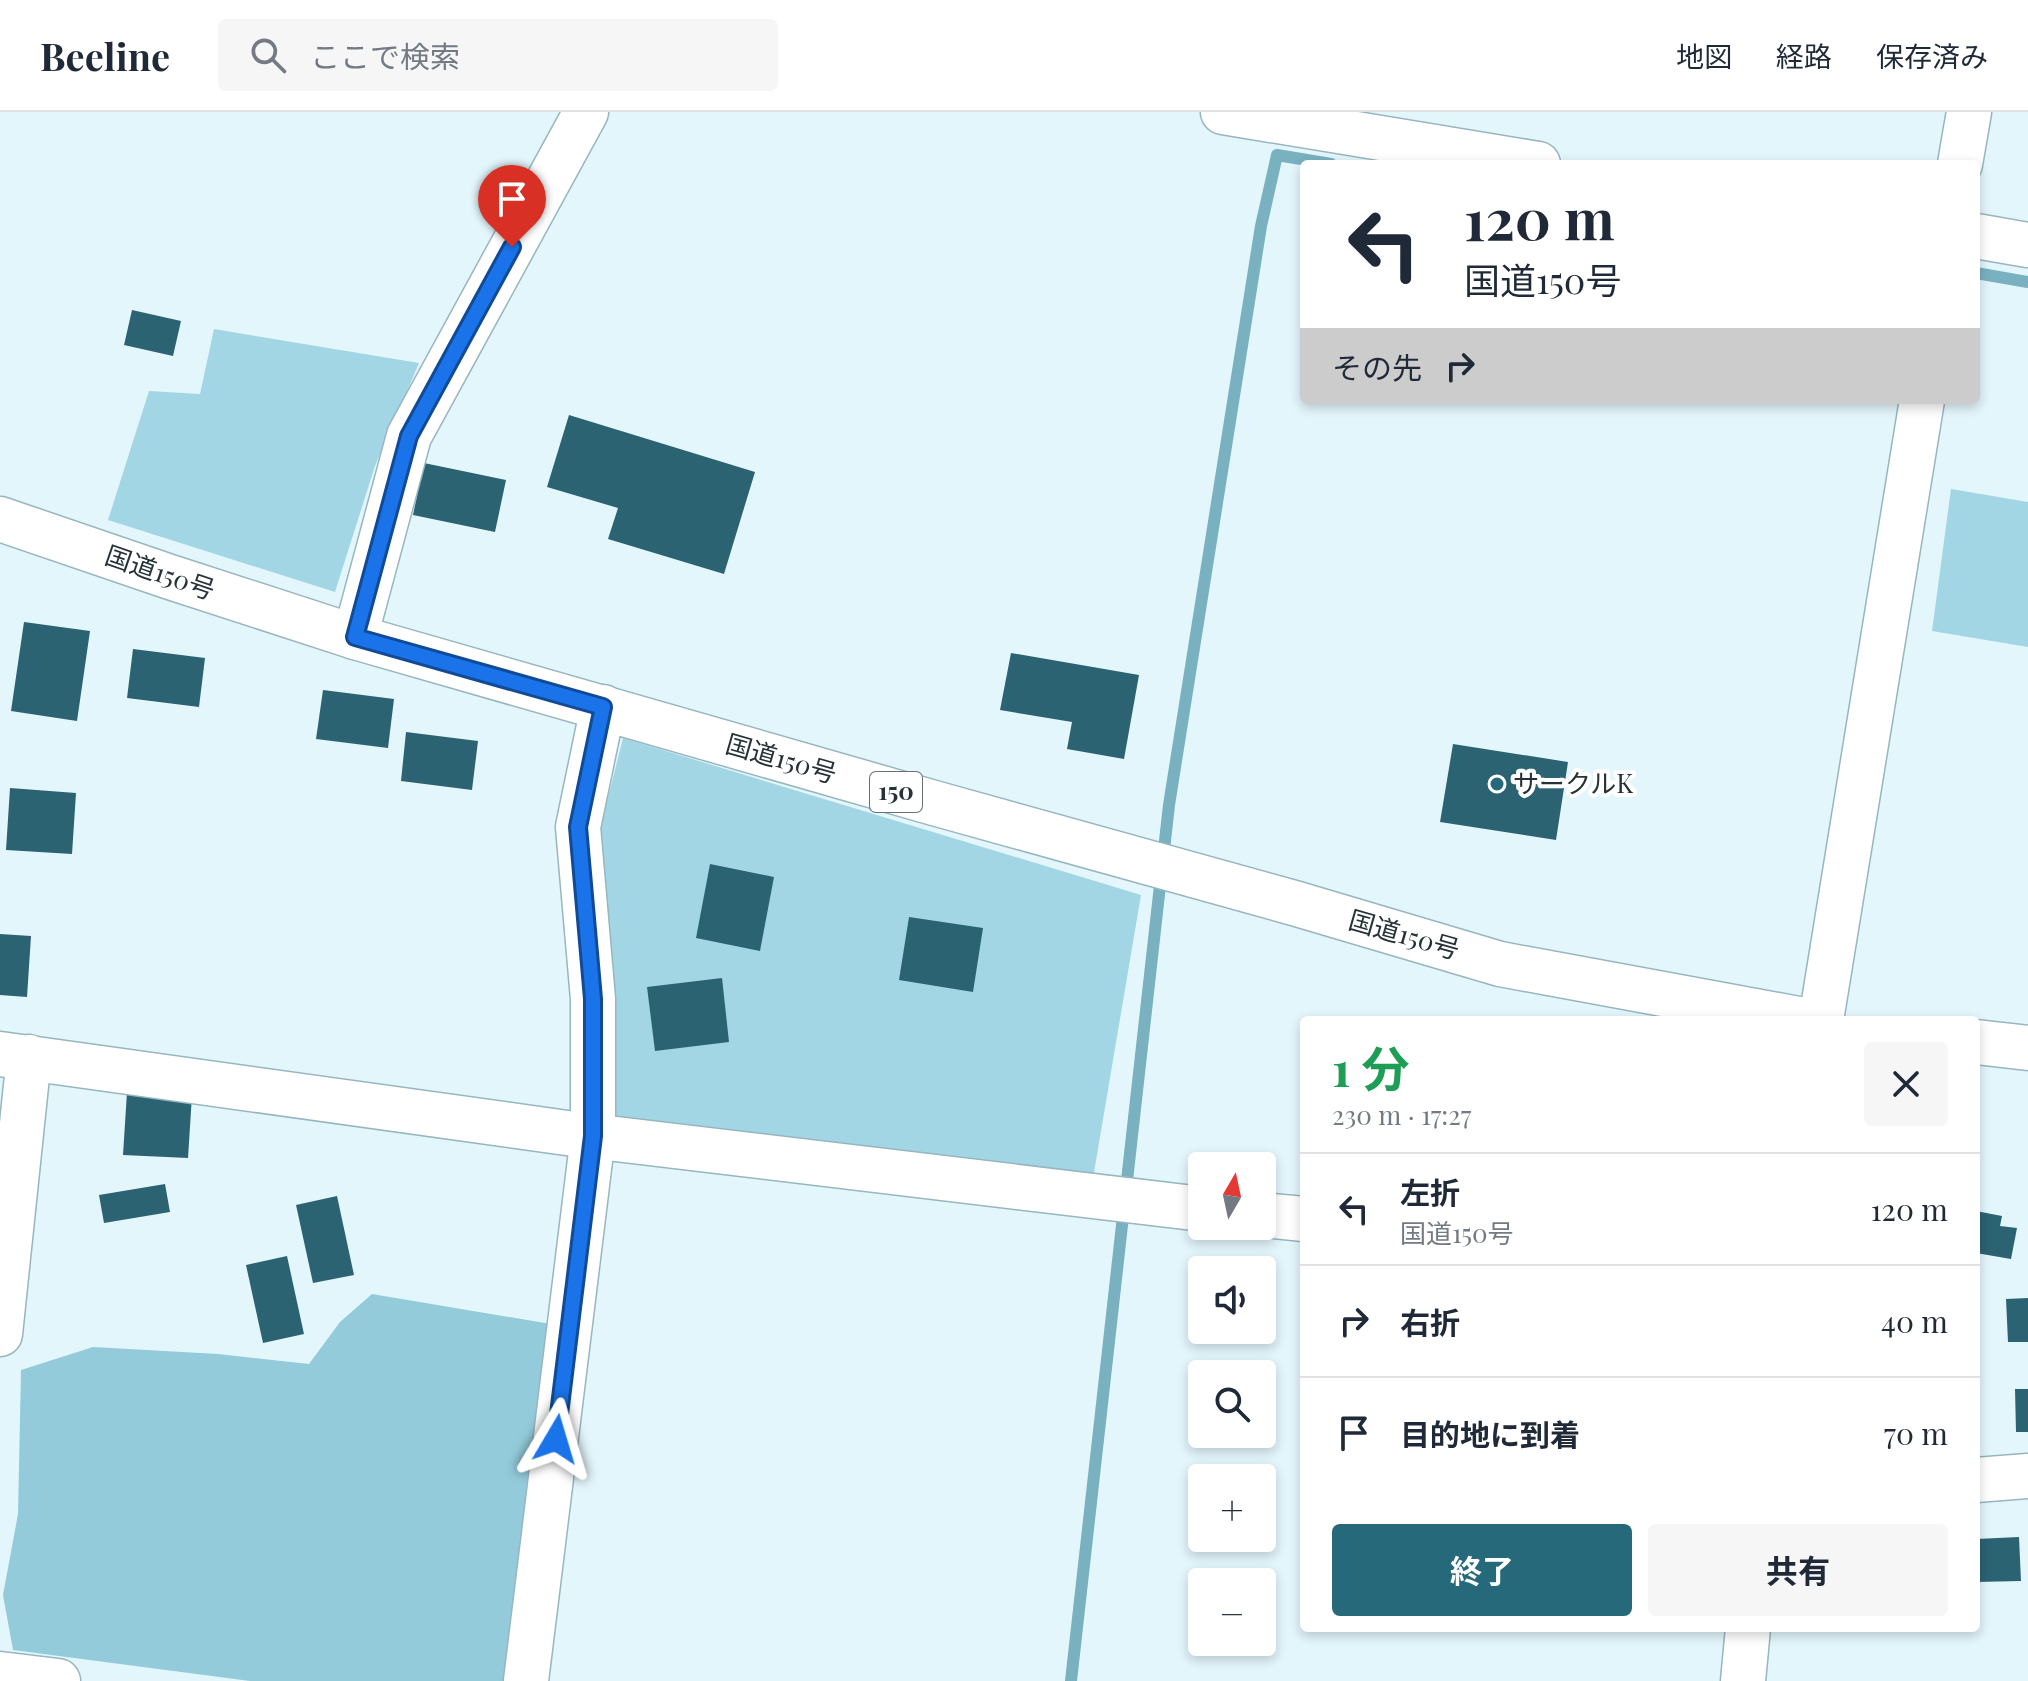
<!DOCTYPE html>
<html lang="ja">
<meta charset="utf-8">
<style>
:root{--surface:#fff;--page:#f6f6f7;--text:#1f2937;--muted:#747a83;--line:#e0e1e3;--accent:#26697b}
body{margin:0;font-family:"Playfair Display","Noto Sans JP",serif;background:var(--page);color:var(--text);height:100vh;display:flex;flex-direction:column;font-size:30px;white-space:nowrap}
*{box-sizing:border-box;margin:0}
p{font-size:26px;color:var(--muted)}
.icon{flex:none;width:44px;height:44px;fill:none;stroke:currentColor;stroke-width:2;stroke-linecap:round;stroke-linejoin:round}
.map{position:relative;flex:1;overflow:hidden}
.details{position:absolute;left:1300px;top:904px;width:680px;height:616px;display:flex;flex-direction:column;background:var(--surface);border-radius:8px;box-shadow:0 4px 12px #0003}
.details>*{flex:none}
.hud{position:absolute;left:1300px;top:48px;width:680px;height:244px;border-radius:8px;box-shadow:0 4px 12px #0003;background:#fff;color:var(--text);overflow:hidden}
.needle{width:52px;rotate:9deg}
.controls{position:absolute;left:1188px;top:1040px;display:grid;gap:16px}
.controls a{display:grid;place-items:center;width:88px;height:88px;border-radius:8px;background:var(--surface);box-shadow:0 4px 12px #0003;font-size:40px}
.pin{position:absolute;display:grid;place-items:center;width:68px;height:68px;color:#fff;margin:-82px -34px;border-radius:50% 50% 50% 0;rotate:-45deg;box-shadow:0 0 8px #0007}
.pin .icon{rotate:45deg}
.me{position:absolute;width:88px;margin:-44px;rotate:7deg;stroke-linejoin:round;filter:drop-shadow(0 0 6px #0008)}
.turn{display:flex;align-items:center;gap:28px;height:168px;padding:0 32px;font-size:36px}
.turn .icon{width:104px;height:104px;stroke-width:2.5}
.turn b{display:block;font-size:56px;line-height:68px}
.then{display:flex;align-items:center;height:76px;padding:0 32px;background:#0003;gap:16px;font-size:30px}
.round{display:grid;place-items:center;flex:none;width:84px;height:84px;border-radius:8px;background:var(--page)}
.summary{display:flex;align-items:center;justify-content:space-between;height:136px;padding:0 32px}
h1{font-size:48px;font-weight:700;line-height:60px;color:#1e9e55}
.cta{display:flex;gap:16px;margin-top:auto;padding:16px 32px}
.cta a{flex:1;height:92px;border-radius:8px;background:var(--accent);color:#fff;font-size:32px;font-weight:700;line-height:92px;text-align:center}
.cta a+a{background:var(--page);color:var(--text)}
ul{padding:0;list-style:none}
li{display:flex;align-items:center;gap:24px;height:112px;padding:0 32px;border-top:2px solid var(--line)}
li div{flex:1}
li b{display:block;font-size:30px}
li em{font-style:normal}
header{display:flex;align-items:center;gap:48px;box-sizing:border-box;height:112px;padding:0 40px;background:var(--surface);border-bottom:2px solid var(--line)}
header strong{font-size:38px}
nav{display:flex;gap:44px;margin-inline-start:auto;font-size:28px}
.search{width:560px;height:72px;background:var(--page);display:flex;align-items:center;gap:20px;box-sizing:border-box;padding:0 28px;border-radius:8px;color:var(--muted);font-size:30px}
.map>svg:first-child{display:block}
.green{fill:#a2d6e5}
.forest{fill:#93cbdb}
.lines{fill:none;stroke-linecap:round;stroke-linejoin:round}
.stream{stroke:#79b1c1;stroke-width:12}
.building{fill:#2c6372}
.minor-casing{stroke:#97b6bf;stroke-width:47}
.highway-casing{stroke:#97b6bf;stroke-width:47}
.minor{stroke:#fff;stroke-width:44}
.highway{stroke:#fff;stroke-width:44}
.route-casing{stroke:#114b97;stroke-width:20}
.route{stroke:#1a73e8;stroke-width:14}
.poi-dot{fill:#26697b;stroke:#fff;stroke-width:3}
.labels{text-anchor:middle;stroke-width:8;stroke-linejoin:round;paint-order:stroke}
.shield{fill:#fff;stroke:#677072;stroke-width:2}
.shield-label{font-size:24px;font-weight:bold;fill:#263336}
.street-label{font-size:26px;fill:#263336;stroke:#fff}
.poi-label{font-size:26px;fill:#263336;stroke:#fff;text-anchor:start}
</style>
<header>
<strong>Beeline</strong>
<div class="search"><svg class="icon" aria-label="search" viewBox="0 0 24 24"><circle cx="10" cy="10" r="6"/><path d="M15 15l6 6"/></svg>ここで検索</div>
<nav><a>地図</a><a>経路</a><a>保存済み</a></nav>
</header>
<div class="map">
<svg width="2028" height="1569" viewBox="0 0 2028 1569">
<rect width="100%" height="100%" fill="#e3f6fc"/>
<path class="green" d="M214 217 419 251 375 354 335 480 108 408 149 279 200 282Z
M1951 377 2028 390V535L1932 519Z
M623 626 1141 783 1090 1084 593 1024 601 713Z"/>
<path class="forest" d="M372 1182 551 1212 504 1569H250L13 1538 3 1483 18 1402 21 1258 93 1235 218 1242 309 1252 340 1210Z"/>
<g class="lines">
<path class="stream" d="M1277 43 1331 52
M1976 161 2028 170
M1071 1569 1169 693 1261 114 1277 43"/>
</g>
<path class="building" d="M132 198 181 209 173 244 124 233Z
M569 303 755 360 724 462 608 427 618 396 547 375Z
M424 351 506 368 495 420 413 403Z
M24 510 90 519 77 609 11 599Z
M133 537 205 546 199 595 127 586Z
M1011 541 1139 563 1124 647 1067 637 1072 610 1000 598Z
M323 578 394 587 388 636 316 627Z
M406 620 478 629 472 678 401 669Z
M1453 632 1568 650 1556 728 1440 710Z
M10 676 76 681 72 742 6 738Z
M710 752 774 765 760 839 696 826Z
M909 805 983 816 973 880 899 868Z
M0 822 31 824 27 885 0 883Z
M722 866 729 930 655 939 647 875Z
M127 980 192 983 188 1046 123 1043Z
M165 1072 170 1100 104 1111 99 1083Z
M337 1084 354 1163 313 1171 296 1093Z
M1976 1099 2002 1104 2000 1114 2017 1116 2011 1147 1976 1141Z
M287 1144 304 1222 263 1231 246 1153Z
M2028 1186V1230H2008L2006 1187Z
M2015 1277H2028V1320H2016Z
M2019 1425 2021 1469 1976 1470V1427Z"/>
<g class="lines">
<g class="minor-casing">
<path id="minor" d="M1223 0 1538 52
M1960 52 1969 0
M1976 124 2028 133
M355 525 409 324 586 0
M1821 908 1922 288
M0 942 574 1022 1202 1097
M1262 1103 1304 1107
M0 1222 29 945
M1976 1368 2028 1364
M0 1562 58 1569
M526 1569 593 1024V887L578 715 603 595
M1743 1569 1748 1516"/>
</g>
<g class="highway-casing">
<path id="highway" d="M0 407 170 465 355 525 934 691 1294 791 1500 852 1804 908
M1976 930 2028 936"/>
</g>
<use href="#minor" class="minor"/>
<use href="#highway" class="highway"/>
</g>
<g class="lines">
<g class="route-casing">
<path id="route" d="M512 135 409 324 355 525 603 595 578 715 593 887V1024L556 1327"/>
</g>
<use href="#route" class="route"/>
</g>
<circle class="poi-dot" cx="1497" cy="672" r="8"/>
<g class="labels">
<rect class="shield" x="870" y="660" width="52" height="40" rx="6"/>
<g class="shield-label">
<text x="896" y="688">150</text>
</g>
<g class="street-label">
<text transform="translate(160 461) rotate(19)" y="9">国道150号</text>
<text transform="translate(781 647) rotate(16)" y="9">国道150号</text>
<text transform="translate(1404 823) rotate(16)" y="9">国道150号</text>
</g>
<g class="poi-label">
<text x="1513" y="681">サークルK</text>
</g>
</g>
</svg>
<div class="controls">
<a><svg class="needle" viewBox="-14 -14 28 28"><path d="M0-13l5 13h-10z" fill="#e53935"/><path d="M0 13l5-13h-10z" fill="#747a83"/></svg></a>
<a><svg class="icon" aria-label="sound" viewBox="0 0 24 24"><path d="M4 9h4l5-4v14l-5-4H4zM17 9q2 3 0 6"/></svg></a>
<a><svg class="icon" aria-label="search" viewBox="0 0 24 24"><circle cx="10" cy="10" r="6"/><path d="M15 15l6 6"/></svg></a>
<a>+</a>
<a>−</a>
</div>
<div class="pin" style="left:512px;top:135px;background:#d93025"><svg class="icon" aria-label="arrive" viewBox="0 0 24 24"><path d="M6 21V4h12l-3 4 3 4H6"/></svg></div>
<svg class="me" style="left:556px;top:1327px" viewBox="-20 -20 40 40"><path d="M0-17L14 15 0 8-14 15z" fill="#1a73e8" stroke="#fff" stroke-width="4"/></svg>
<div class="hud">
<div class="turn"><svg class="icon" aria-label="left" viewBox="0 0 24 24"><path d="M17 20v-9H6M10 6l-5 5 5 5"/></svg><div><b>120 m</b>国道150号</div></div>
<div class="then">その先<svg class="icon" aria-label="right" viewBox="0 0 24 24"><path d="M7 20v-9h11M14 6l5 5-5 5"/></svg></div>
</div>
<section class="details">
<div class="summary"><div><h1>1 分</h1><p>230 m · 17:27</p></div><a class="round"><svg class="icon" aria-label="close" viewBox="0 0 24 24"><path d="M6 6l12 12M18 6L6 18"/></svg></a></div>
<ul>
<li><svg class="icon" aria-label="left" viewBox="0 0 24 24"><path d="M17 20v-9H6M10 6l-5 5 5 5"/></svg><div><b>左折</b><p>国道150号</p></div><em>120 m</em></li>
<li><svg class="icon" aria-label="right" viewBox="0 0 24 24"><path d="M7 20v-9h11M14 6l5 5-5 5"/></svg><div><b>右折</b></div><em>40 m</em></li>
<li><svg class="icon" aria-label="arrive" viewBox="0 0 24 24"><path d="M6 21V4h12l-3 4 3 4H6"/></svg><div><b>目的地に到着</b></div><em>70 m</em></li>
</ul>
<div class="cta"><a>終了</a><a>共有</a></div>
</section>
</div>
